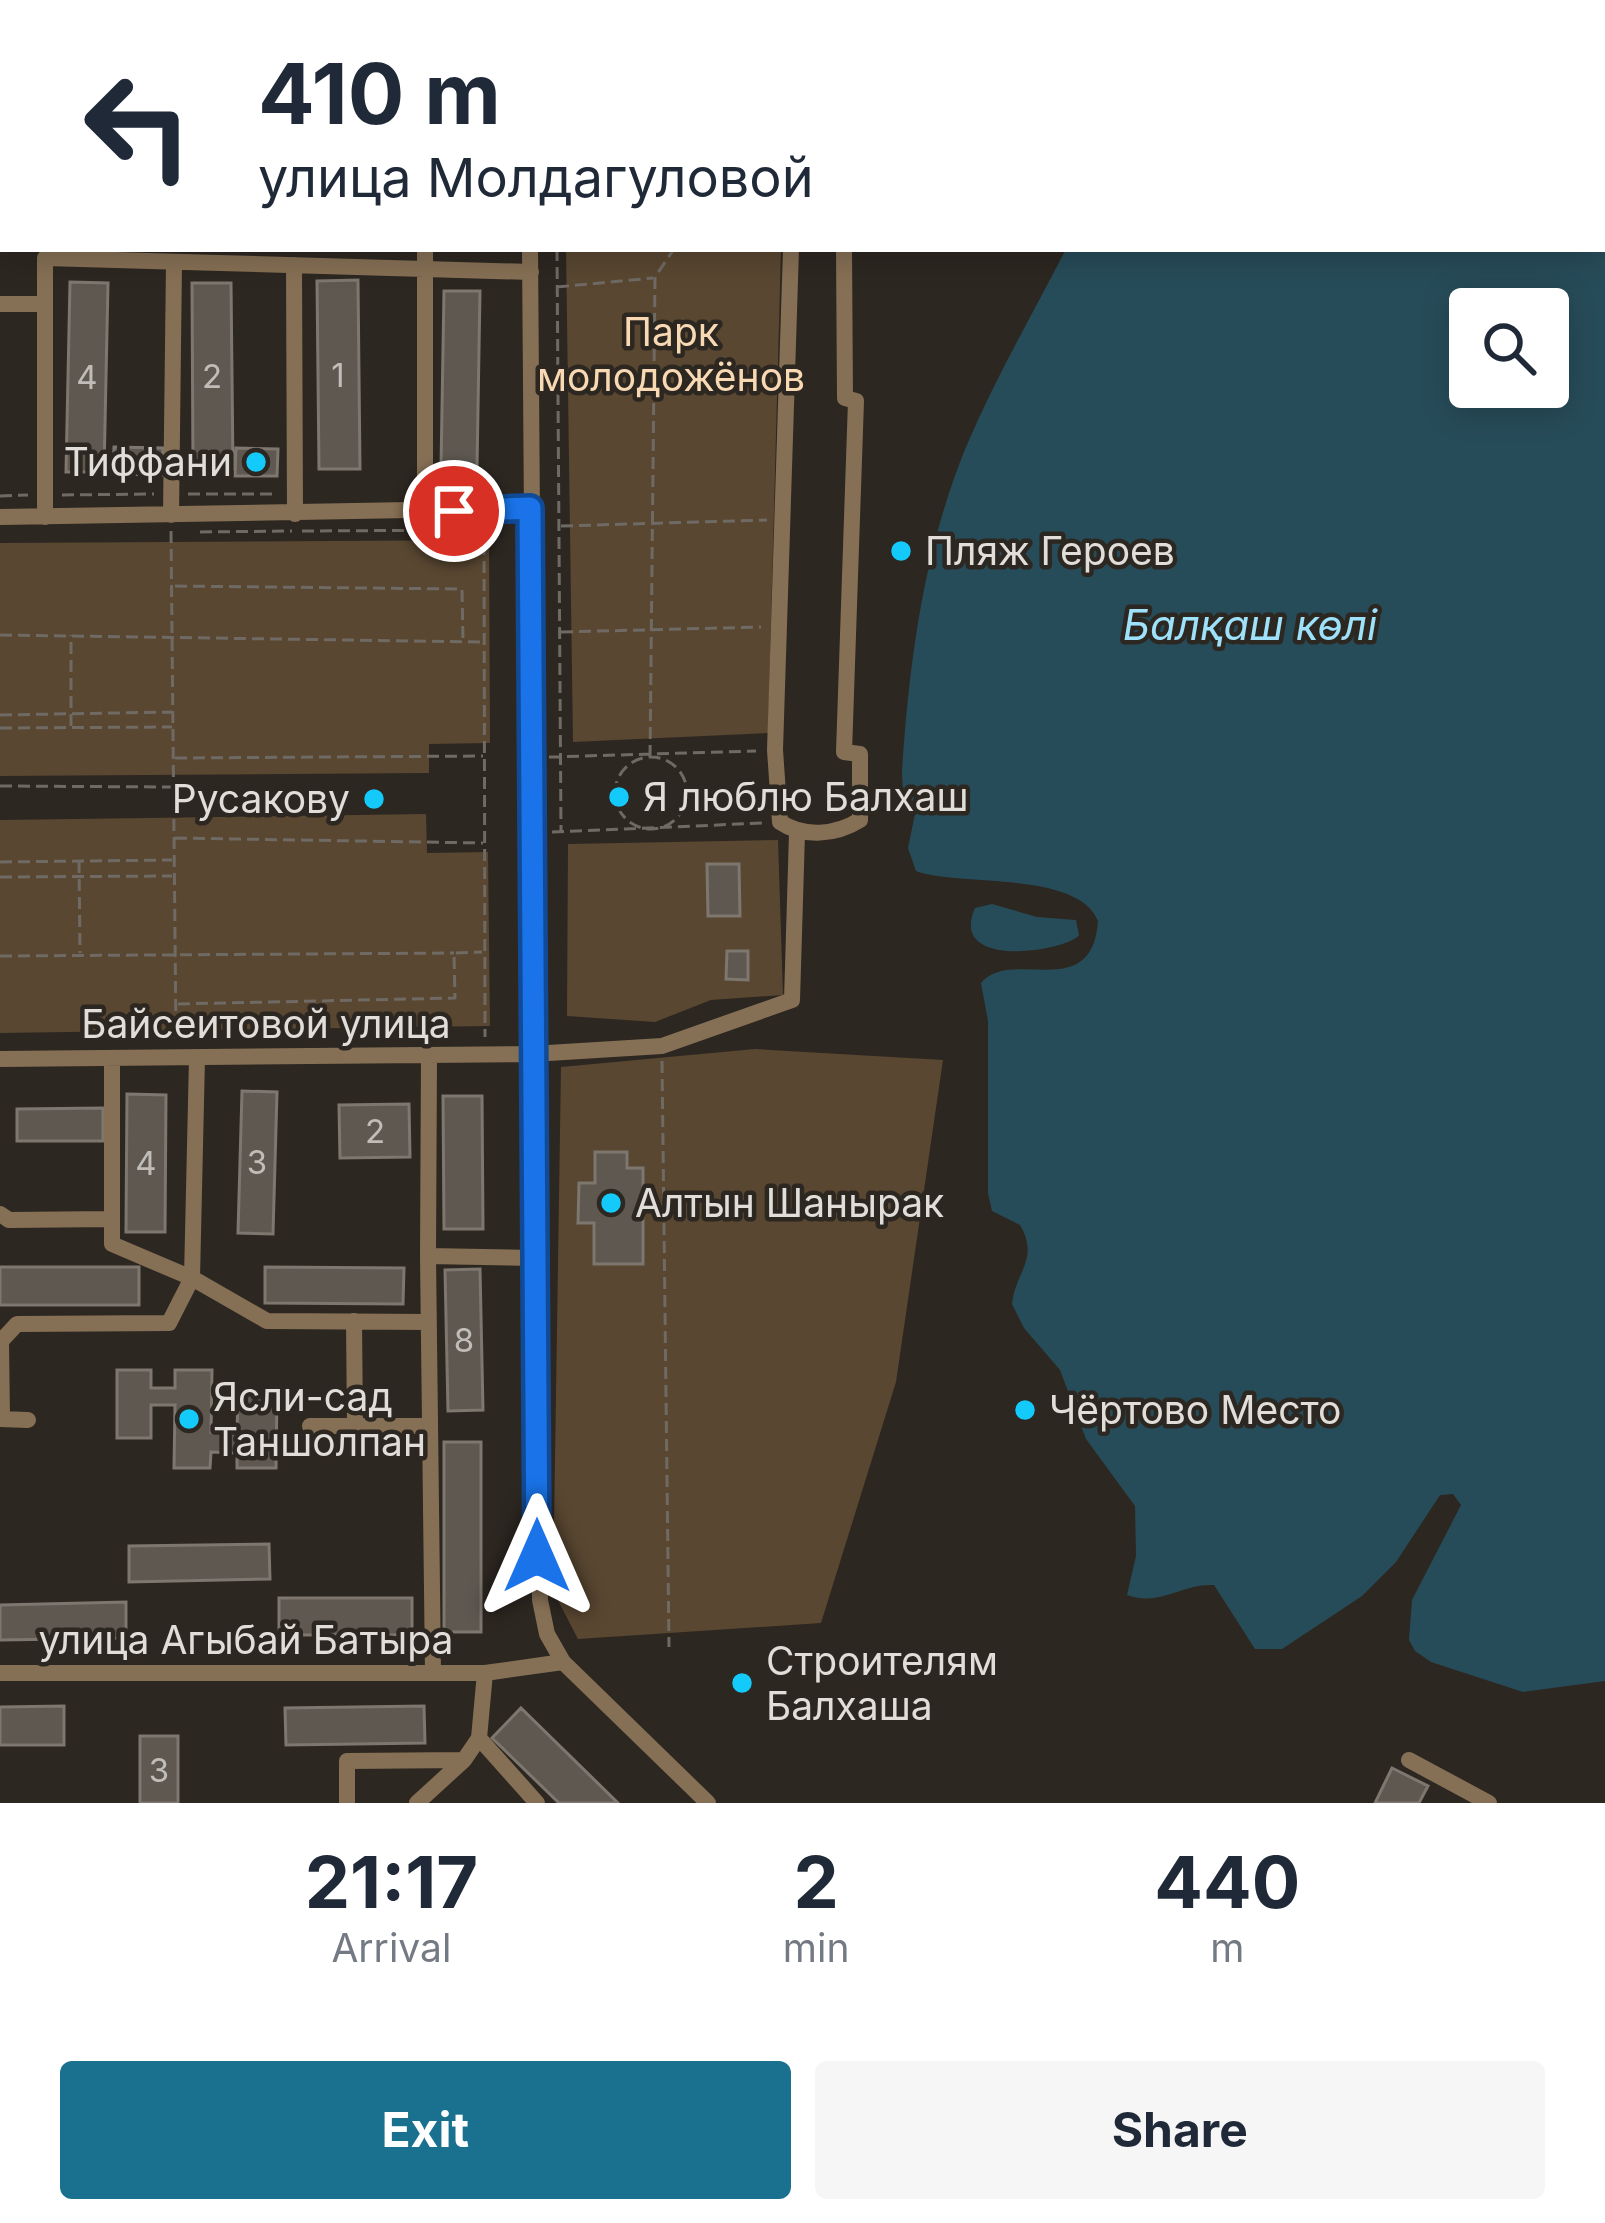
<!DOCTYPE html>
<meta charset="utf-8">
<style>
:root{--surface:#fff;--page:#f6f6f7;--text:#1f2937;--muted:#747a83;--accent:#1a718f}
body{margin:0;font-family:Inter,sans-serif;background:var(--page);color:var(--text);height:100vh;display:flex;flex-direction:column;font-size:45px;white-space:nowrap}
*{box-sizing:border-box;margin:0}
p{font-size:39px;color:var(--muted)}
.icon{flex:none;width:66px;height:66px;fill:none;stroke:currentColor;stroke-width:2;stroke-linecap:round;stroke-linejoin:round}
.map{position:relative;height:1803px;overflow:hidden}
.details{display:flex;flex-direction:column;background:var(--surface);flex:1}
.details>*{flex:none}
.banner{position:absolute;left:0px;top:0px;width:1605px;height:252px;box-shadow:0 6px 30px #0003;background:#fff;color:var(--text);overflow:hidden}
.buttons{position:absolute;left:1449px;top:288px;display:grid;gap:24px}
.buttons a{display:grid;place-items:center;width:120px;height:120px;border-radius:12px;background:var(--surface);box-shadow:0 6px 30px #0003;font-size:60px}
.pin{position:absolute;display:grid;place-items:center;width:102px;height:102px;color:#fff;margin:-51px;border:6px solid #fff;border-radius:50%;box-shadow:0 3px 12px #0007}
.me{position:absolute;width:132px;margin:-66px;rotate:0deg;stroke-linejoin:round;filter:drop-shadow(0 0 9px #0008)}
.turn{display:flex;align-items:center;gap:42px;height:252px;padding:0 60px;font-size:54px}
.turn .icon{width:156px;height:156px;stroke-width:2.5}
.turn b{display:block;font-size:84px;line-height:102px}
.eta{display:flex;justify-content:space-evenly;align-items:center;height:204px;text-align:center}
.eta b{font-size:72px;font-weight:700;line-height:84px}
.cta{display:flex;gap:24px;margin-top:auto;padding:24px 60px}
.cta a{flex:1;height:138px;border-radius:12px;background:var(--accent);color:#fff;font-size:48px;font-weight:700;line-height:138px;text-align:center}
.cta a+a{background:var(--page);color:var(--text)}
.map>svg:first-child{display:block}
.green{fill:#594731}
.water{fill:#274c59;fill-rule:evenodd}
.building{fill:#5e5851;stroke:#7d776f;stroke-width:3}
.lines{fill:none;stroke-linecap:round;stroke-linejoin:round}
.path{stroke:#6f6a64;stroke-width:3;stroke-dasharray:12 6;stroke-linecap:butt}
.minor{stroke:#867055;stroke-width:16}
.route-casing{stroke:#114b97;stroke-width:30}
.route{stroke:#1a73e8;stroke-width:21}
.poi-dot{fill:#13cafb;stroke:#2d2721;stroke-width:4.5}
.labels{text-anchor:middle;stroke-width:9;stroke-linejoin:round;paint-order:stroke}
.number-label{font-size:33px;fill:#c0bcb7}
.park-label{font-size:39px;fill:#f9d9b3;stroke:#2d2721}
.poi-label{font-size:39px;fill:#e1ddd9;stroke:#2d2721;text-anchor:start}
.street-label{font-size:39px;fill:#e1ddd9;stroke:#2d2721}
.water-label{font-size:42px;font-style:italic;fill:#9de1fb;stroke:#2d2721}
</style>
<div class="map">
<svg width="1605" height="1803" viewBox="0 0 1605 1803">
<rect width="100%" height="100%" fill="#2d2721"/>
<path class="green" d="M566 249H781L768 733 573 742Z
M489 540 490 743 429 744V773L0 776V543Z
M426 814 427 853 488 852 490 1026 0 1033V820Z
M778 840 783 995 711 1000 655 1022 567 1016 568 844Z
M755 1049 943 1060 896 1382 821 1623 578 1639 553 1591 561 1067Z"/>
<path class="water" d="M1210 0H1605V1681L1523 1692 1431 1662 1415 1651 1409 1640 1412 1600 1461 1505 1453 1494 1440 1495 1396 1562 1362 1596 1282 1649H1255L1214 1585C1183 1583 1159 1607 1127 1595L1136 1556 1135 1506 1086 1439 1060 1370 1024 1328 1012 1304C1015 1272 1040 1259 1020 1225L992 1211 988 1193V1021L981 983C1011 946 1092 1005 1098 921 1078 870 959 887 916 871L908 848 915 814 903 794 902 772C909 662 924 549 966 447 995 379 1032 315 1066 249H1602V3ZM1470 309H1548V387H1470Z
M992 904 1037 917 1076 920 1079 935C1068 951 947 971 975 908Z"/>
<path class="building" d="M358 280 360 469H319L317 281Z
M70 282 108 283 104 472H66Z
M192 283H231L233 469H193Z
M444 291H480L477 468 441 467Z
M114 447 163 448 162 475 113 474Z
M236 448 278 449 277 476H235Z
M707 864H739L740 916H708Z
M727 951H748V980L726 979Z
M242 1091 277 1092 273 1234 238 1233Z
M127 1094 166 1095 165 1232H126Z
M443 1096H482L483 1229H444Z
M409 1104 410 1157 340 1158 339 1105Z
M103 1108V1141H17V1109Z
M595 1152H627V1168H643V1264H594V1223H578L579 1183H595Z
M0 1267H139V1305H0Z
M265 1267 404 1268 403 1304 265 1303Z
M480 1269 483 1410 448 1411 445 1270Z
M117 1370H151V1388H175V1370H212L211 1432H237L238 1395H277L276 1468H237V1453L211 1452 210 1468H174L175 1405H151V1438H117Z
M444 1442H481V1632H444Z
M269 1544 270 1579 129 1582V1546Z
M279 1598H412V1635H279Z
M126 1602V1638L0 1640V1605Z
M64 1706V1745H0V1707Z
M424 1706 425 1743 286 1745 285 1708Z
M521 1708 618 1803H559L492 1738Z
M140 1736H178V1803H140Z
M1392 1768 1428 1786 1419 1803H1375Z"/>
<g class="lines">
<path class="path" d="M556 0V3
M703 0V3
M721 0 722 3
M940 3V0
M557 249 561 832
M557 287 653 278
M188 494H274
M62 495 154 494
M0 496 28 495
M484 525 485 1037
M561 526 767 520
M171 531 176 1038
M302 531 484 530
M200 532 292 531
M175 586 462 589 463 640
M561 632 761 627
M0 635 484 642
M0 715 172 712
M71 726V635
M0 728 172 727
M549 757 756 751
M650 757 655 277 674 249
M615 793a36 36 0 1 1 72 0a36 36 0 1 1-72 0Z
M175 758 483 756
M0 786 172 787
M552 832 764 823
M175 838 483 843
M79 861 80 953
M0 862 172 860
M0 877 172 876
M0 956 454 953
M178 1004 455 998 454 953 482 952
M662 1061 669 1647"/>
<path class="minor" d="M301 0V3
M372 0 374 3
M422 0V3
M526 0V3
M0 218H3
M530 249 540 1600 547 1634 563 1662 708 1803
M791 249 775 750 780 822C804 838 836 835 860 820V754L844 752 856 401 845 398 844 249
M294 265 295 514
M0 304H45
M425 512V249
M171 515 174 262
M0 517 531 508
M45 517V258L531 272
M197 1058 192 1278 267 1321 429 1322
M0 1059 532 1054 662 1046 792 1000 797 833
M0 1214 9 1220 111 1219
M428 1256 429 1056
M354 1321 355 1426
M0 1419 28 1420
M2 1419 1 1341 17 1324 169 1323 192 1278 112 1244V1058
M310 1426H430
M0 1673H485L563 1662
M433 1673 428 1256 537 1258
M479 1738 537 1803
M1409 1760 1489 1803
M347 1803V1761L464 1760 479 1738 485 1673
M417 1803 464 1760"/>
</g>
<g class="lines">
<g class="route-casing">
<path id="route" d="M454 511 530 508 537 1556"/>
</g>
<use href="#route" class="route"/>
</g>
<g class="poi-dot">
<circle cx="256" cy="462" r="12"/>
<circle cx="901" cy="551" r="12"/>
<circle cx="619" cy="797" r="12"/>
<circle cx="374" cy="799" r="12"/>
<circle cx="611" cy="1203" r="12"/>
<circle cx="1025" cy="1410" r="12"/>
<circle cx="189" cy="1419" r="12"/>
<circle cx="742" cy="1683" r="12"/>
</g>
<g class="labels">
<g class="number-label">
<text x="338" y="387">1</text>
<text x="212" y="388">2</text>
<text x="87" y="389">4</text>
<text x="375" y="1143">2</text>
<text x="257" y="1174">3</text>
<text x="146" y="1175">4</text>
<text x="464" y="1352">8</text>
<text x="159" y="1782">3</text>
</g>
<g class="park-label">
<text x="671" y="346">Парк<tspan x="671" dy="45">молодожёнов</tspan></text>
</g>
<g class="poi-label">
<text x="232" y="476" text-anchor="end">Тиффани</text>
<text x="925" y="565">Пляж Героев</text>
<text x="643" y="811">Я люблю Балхаш</text>
<text x="350" y="813" text-anchor="end">Русакову</text>
<text x="635" y="1217">Алтын Шанырак</text>
<text x="213" y="1411">Ясли-сад<tspan x="213" dy="45">Таншолпан</tspan></text>
<text x="1049" y="1424">Чёртово Место</text>
<text x="766" y="1675">Строителям<tspan x="766" dy="45">Балхаша</tspan></text>
</g>
<g class="street-label">
<text x="266" y="1038">Байсеитовой улица</text>
<text x="246" y="1654">улица Агыбай Батыра</text>
</g>
<g class="water-label">
<text x="1250" y="640">Балқаш көлі</text>
</g>
</g>
</svg>
<div class="buttons">
<a><svg class="icon" aria-label="search" viewBox="0 0 24 24"><circle cx="10" cy="10" r="6"/><path d="M15 15l6 6"/></svg></a>
</div>
<div class="pin" style="left:454px;top:511px;background:#d93025"><svg class="icon" aria-label="arrive" viewBox="0 0 24 24"><path d="M6 21V4h12l-3 4 3 4H6"/></svg></div>
<svg class="me" style="left:537px;top:1556px" viewBox="-20 -20 40 40"><path d="M0-17L14 15 0 8-14 15z" fill="#1a73e8" stroke="#fff" stroke-width="4"/></svg>
<div class="banner">
<div class="turn"><svg class="icon" aria-label="left" viewBox="0 0 24 24"><path d="M17 20v-9H6M10 6l-5 5 5 5"/></svg><div><b>410 m</b>улица Молдагуловой</div></div>
</div>
</div>
<section class="details">
<div class="eta">
<div><b>21:17</b><p>Arrival</p></div>
<div><b>2</b><p>min</p></div>
<div><b>440</b><p>m</p></div>
</div>
<div class="cta"><a>Exit</a><a>Share</a></div>
</section>
